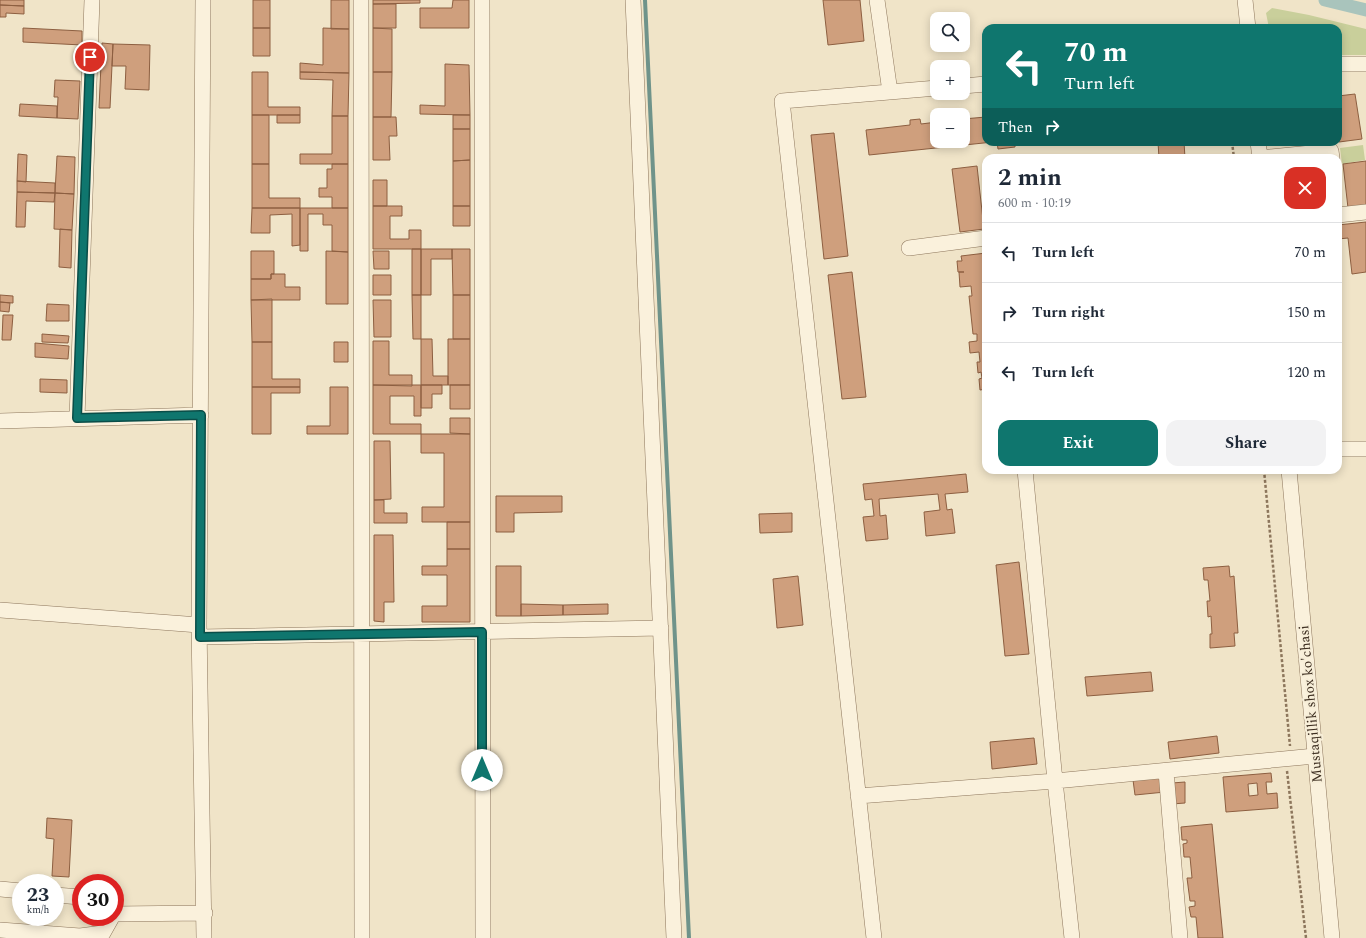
<!DOCTYPE html>
<meta charset="utf-8">
<style>
:root{--surface:#fff;--page:#f2f2f3;--text:#1f2937;--muted:#747a83;--line:#e0e1e3;--accent:#0f766e}
body{margin:0;font-family:Spectral,serif;background:var(--page);color:var(--text);height:100vh;display:flex;flex-direction:column;font-size:15px;white-space:nowrap}
*{box-sizing:border-box;margin:0}
p{font-size:13px;color:var(--muted)}
.icon{flex:none;width:22px;height:22px;fill:none;stroke:currentColor;stroke-width:2;stroke-linecap:round;stroke-linejoin:round}
.map{position:relative;flex:1;overflow:hidden}
.drawer{position:absolute;left:982px;top:154px;width:360px;height:320px;display:flex;flex-direction:column;background:var(--surface);border-radius:12px;box-shadow:0 2px 10px #0003}
.drawer>*{flex:none}
.banner{position:absolute;left:982px;top:24px;width:360px;height:122px;border-radius:12px;box-shadow:0 2px 10px #0003;background:#0f766e;color:#fff;overflow:hidden}
.buttons{position:absolute;left:930px;top:12px;display:grid;gap:8px}
.buttons a{display:grid;place-items:center;width:40px;height:40px;border-radius:8px;background:var(--surface);box-shadow:0 2px 10px #0003;font-size:20px}
.speed{position:absolute;left:12px;top:874px;display:flex;gap:8px;font-size:20px;font-weight:700;text-align:center}
.speed>*{display:grid;place-content:center;width:52px;height:52px;border-radius:50%;background:var(--surface);box-shadow:0 2px 10px #0003;line-height:1}
.speed small{font-size:10px;font-weight:400}
.speed .limit{border:6px solid #d22;background:#fff;color:#111}
.pin{position:absolute;display:grid;place-items:center;width:34px;height:34px;color:#fff;margin:-17px;border:2px solid #fff;border-radius:50%;box-shadow:0 1px 4px #0007}
.me{position:absolute;width:44px;margin:-22px;rotate:0deg;stroke-linejoin:round;filter:drop-shadow(0 0 3px #0008)}
.turn{display:flex;align-items:center;gap:14px;height:84px;padding:0 16px;font-size:18px}
.turn .icon{width:52px;height:52px;stroke-width:2.5}
.turn b{display:block;font-size:28px;line-height:34px}
.then{display:flex;align-items:center;height:38px;padding:0 16px;background:#0003;gap:8px;font-size:15px}
.round{display:grid;place-items:center;flex:none;width:42px;height:42px;border-radius:12px;background:var(--page)}
.summary{display:flex;align-items:center;justify-content:space-between;height:68px;padding:0 16px}
h1{font-size:24px;font-weight:700;line-height:30px}
.action{display:flex;gap:8px;margin-top:auto;padding:8px 16px}
.action a{flex:1;height:46px;border-radius:12px;background:var(--accent);color:#fff;font-size:16px;font-weight:700;line-height:46px;text-align:center}
.action a+a{background:var(--page);color:var(--text)}
ul{padding:0;list-style:none}
li{display:flex;align-items:center;gap:12px;height:60px;padding:0 16px;border-top:1px solid var(--line)}
li div{flex:1}
li b{display:block;font-size:15px}
li em{font-style:normal}
.map>svg:first-child{display:block}
.green{fill:#c9cf9b}
.lines{fill:none;stroke-linecap:round;stroke-linejoin:round}
.stream{stroke:#6f938a;stroke-width:4}
.canal{stroke:#a9c4bc;stroke-width:13}
.building{fill:#cf9f7d;stroke:#8d5f41;fill-rule:evenodd}
.minor-casing{stroke:#8d765c;stroke-width:16}
.path{stroke:#8d765c;stroke-width:2.5;stroke-dasharray:3 2;stroke-linecap:butt}
.minor{stroke:#faf1dc;stroke-width:15}
.route-casing{stroke:#0a4d48;stroke-width:10}
.route{stroke:#0f766e;stroke-width:7}
.labels{text-anchor:middle;stroke-width:4;stroke-linejoin:round;paint-order:stroke}
.street-label{font-size:14px;fill:#3d2e20;stroke:#f7eed8}
</style>
<div class="map">
<svg width="1366" height="938" viewBox="0 0 1366 938">
<rect width="100%" height="100%" fill="#f0e4c8"/>
<path class="green" d="M1272 8 1309 15 1366 29V55H1338V28H1269L1266 13Z
M1363 145 1365 160 1342 164 1340 148Z"/>
<g class="lines">
<path class="stream" d="M645 0 689 938"/>
<path class="canal" d="M1325 0 1366 10"/>
</g>
<path class="building" d="M0 0H24V6L0 5Z
M253 0H270V28H253Z
M331 0H349V29H331Z
M373 0H420V3L373 4Z
M453 0H469V28H420V8H452Z
M823 0H860L864 41 828 45Z
M373 4H396V28H373Z
M0 5 24 6V14L6 13V17H0Z
M23 28 82 31V45L23 42Z
M253 28H270V56H253Z
M323 28 349 29V73L300 72V63L323 65Z
M373 28 392 29V72H373Z
M102 43 113 44 110 108H99Z
M113 44 150 45 149 90 125 89 126 66H112Z
M445 64 469 65 470 115 420 114V105L445 106Z
M252 72H268V107H300V115H252Z
M300 72 349 73 348 116H332L333 80 300 79Z
M373 72H392L391 117H373Z
M55 80 80 81 78 119 57 118 58 97H54Z
M1355 94 1362 139 1339 142 1338 96Z
M20 104 57 106V118L19 116Z
M252 115H269V164H252Z
M277 115H300V123H277Z
M453 115H470V129H453Z
M332 116H348V164H300V154H332Z
M373 117H396L397 136H389L390 160H373Z
M986 117V142H993L869 155 866 130 910 125V120L920 119 921 124 937 122V141H963V119Z
M453 129H470V160L453 161Z
M834 133 848 256 824 259 811 135Z
M997 142H1015V147L998 149Z
M1158 142H1184L1185 158H1159Z
M18 154 27 155 26 182 17 181Z
M57 156 75 157 74 194 55 193Z
M470 160V206H453V161Z
M1366 161V206L1348 208 1343 164Z
M252 164H269V198H300V208H252Z
M332 164H348V208H332V197H319V188H327V169H332Z
M977 166 984 229 960 232 952 169Z
M373 180H387V206H373Z
M17 181 55 183V193L17 192Z
M17 192 55 193 54 202 26 201 25 227H16Z
M55 193 74 194 72 230 54 229Z
M373 206H402V216H390V239H409V230H421V249H373Z
M453 206H470V226H453Z
M252 208H300V245L292 246V214L270 215V233H251Z
M300 208H348V252L332 251V225H323V214H308V251H300Z
M1366 222V272L1352 274 1348 238 1338 239V225Z
M60 229 72 230 71 268 59 267Z
M412 249H421V295H412Z
M421 249H452V259H431V295H421Z
M452 249H470V295H453Z
M251 251H274V274H271V279H251Z
M326 251 348 252V304H326Z
M373 251H389V269H374Z
M986 253V389L980 390 979 379 982 378 981 372 978 373 977 362H980L979 352 970 353 969 342 977 341V334H973L969 296H972L971 286 960 287 959 272H964H958L957 261H962L961 256Z
M852 272 866 397 842 399 828 275Z
M271 274H285V287H300V300H251V279H271Z
M373 275H391V295H373Z
M0 295 13 296V303L0 302Z
M412 295H421V339H413Z
M453 295H470V339H453Z
M272 299V342H252L251 300Z
M373 300H391V337H374Z
M0 302 10 303 9 312 0 311Z
M47 304 69 305V321H46Z
M3 315H13L11 340H2Z
M42 334 69 336 68 343 42 342Z
M421 339H432L433 376H448V385H421Z
M448 339H470V385H448Z
M373 341H389V375H412V386L373 385Z
M252 342H272V379H300V387H252Z
M334 342H348V362H334Z
M35 343 69 346 68 359 35 357Z
M40 379 67 380V393L40 392Z
M373 385H421V416H414V396H390V424H421V434H373Z
M421 385H442V394H432V408H421Z
M450 385H470V409H450Z
M252 387H300V393H271V434H252Z
M330 387H348V434H307V426H330Z
M450 418H470V434L450 433Z
M421 434H470V522H422V507H444V453H421Z
M374 441H390L391 499 374 500Z
M966 474 968 492 945 494 947 510 952 509 955 533 926 536 924 512 940 510 938 494 879 499 880 516 886 515 888 539 866 541 863 517 874 516 872 499 865 500 863 484Z
M496 496H562V512L514 513V532H496Z
M374 500H384V513H407V523H374Z
M792 513V532L760 533 759 514Z
M447 522H470V549H447Z
M374 535H393L394 602H384V622L374 621Z
M447 549H470V622H422V606H447V575H422V566H447Z
M1019 562 1029 654 1005 656 996 565Z
M496 566H521V616H496Z
M1229 566 1230 577 1234 576 1238 633H1234L1235 646 1210 648V634H1212L1211 616 1208 617 1207 601H1210L1208 580H1204L1203 568Z
M798 576 803 625 777 628 773 579Z
M521 604 563 605V615L521 616Z
M608 604V614L563 615V605Z
M1151 672 1153 691 1087 696 1085 677Z
M1217 736 1219 753 1170 759 1168 742Z
M1034 738 1037 764 992 769 990 742Z
M1271 773 1272 782H1266L1267 794 1277 793 1278 808 1226 812 1223 777ZM1257 783 1258 795 1249 796 1248 784Z
M1164 777 1165 792 1135 795 1133 780Z
M1185 782V803L1172 804V783Z
M47 818 72 820 69 877 52 876 54 839 46 838Z
M1212 824 1223 938H1198L1196 917H1191L1189 907 1195 906V901H1190L1187 878H1192L1190 857H1184L1183 844 1187 843V840H1182L1181 827Z"/>
<g class="lines">
<g class="minor-casing">
<path id="minor" d="M203 0 199 625 204 938
M361 0 362 938
M482 0 483 938
M633 0 674 938
M877 0 890 92
M1245 0 1248 28
M1338 64H1366
M963 86 986 84
M1258 142 1260 158
M1260 158 1331 151 1332 158
M1338 215 1366 212
M909 248 986 238
M77 418 92 0
M0 421 201 415
M1338 449H1366
M1025 470 1055 781 1072 938
M1289 470 1332 938
M0 610 199 625
M200 637 661 628
M1166 771 1180 938
M858 796 1055 781 1315 756
M0 889 21 891
M55 895 81 897
M115 914 205 913
M0 930 80 936 103 933 112 917
M874 938 782 101 937 88"/>
</g>
<path class="path" d="M1232 142 1234 158
M1264 470 1290 746
M1287 771 1306 938"/>
<use href="#minor" class="minor"/>
</g>
<g class="lines">
<g class="route-casing">
<path id="route" d="M90 57 77 418 201 415 200 637 482 632V770"/>
</g>
<use href="#route" class="route"/>
</g>
<g class="labels">
<g class="street-label">
<text transform="translate(1310 704) rotate(-95)" y="5">Mustaqillik shox ko'chasi</text>
</g>
</g>
</svg>
<div class="buttons">
<a><svg class="icon" aria-label="search" viewBox="0 0 24 24"><circle cx="10" cy="10" r="6"/><path d="M15 15l6 6"/></svg></a>
<a>+</a>
<a>−</a>
</div>
<div class="speed"><div>23<small>km/h</small></div><div class="limit">30</div></div>
<div class="pin" style="left:90px;top:57px;background:#d93025"><svg class="icon" aria-label="arrive" viewBox="0 0 24 24"><path d="M6 21V4h12l-3 4 3 4H6"/></svg></div>
<svg class="me" style="left:482px;top:770px" viewBox="-20 -20 40 40"><circle r="19" fill="#fff"/><path d="M0-13L10 11 0 6-10 11z" fill="#0f766e"/></svg>
<div class="banner">
<div class="turn"><svg class="icon" aria-label="left" viewBox="0 0 24 24"><path d="M17 20v-9H6M10 6l-5 5 5 5"/></svg><div><b>70 m</b>Turn left</div></div>
<div class="then">Then<svg class="icon" aria-label="right" viewBox="0 0 24 24"><path d="M7 20v-9h11M14 6l5 5-5 5"/></svg></div>
</div>
<section class="drawer">
<div class="summary"><div><h1>2 min</h1><p>600 m · 10:19</p></div><a class="round" style="background:#d93025;color:#fff"><svg class="icon" aria-label="close" viewBox="0 0 24 24"><path d="M6 6l12 12M18 6L6 18"/></svg></a></div>
<ul>
<li><svg class="icon" aria-label="left" viewBox="0 0 24 24"><path d="M17 20v-9H6M10 6l-5 5 5 5"/></svg><div><b>Turn left</b></div><em>70 m</em></li>
<li><svg class="icon" aria-label="right" viewBox="0 0 24 24"><path d="M7 20v-9h11M14 6l5 5-5 5"/></svg><div><b>Turn right</b></div><em>150 m</em></li>
<li><svg class="icon" aria-label="left" viewBox="0 0 24 24"><path d="M17 20v-9H6M10 6l-5 5 5 5"/></svg><div><b>Turn left</b></div><em>120 m</em></li>
</ul>
<div class="action"><a>Exit</a><a>Share</a></div>
</section>
</div>
